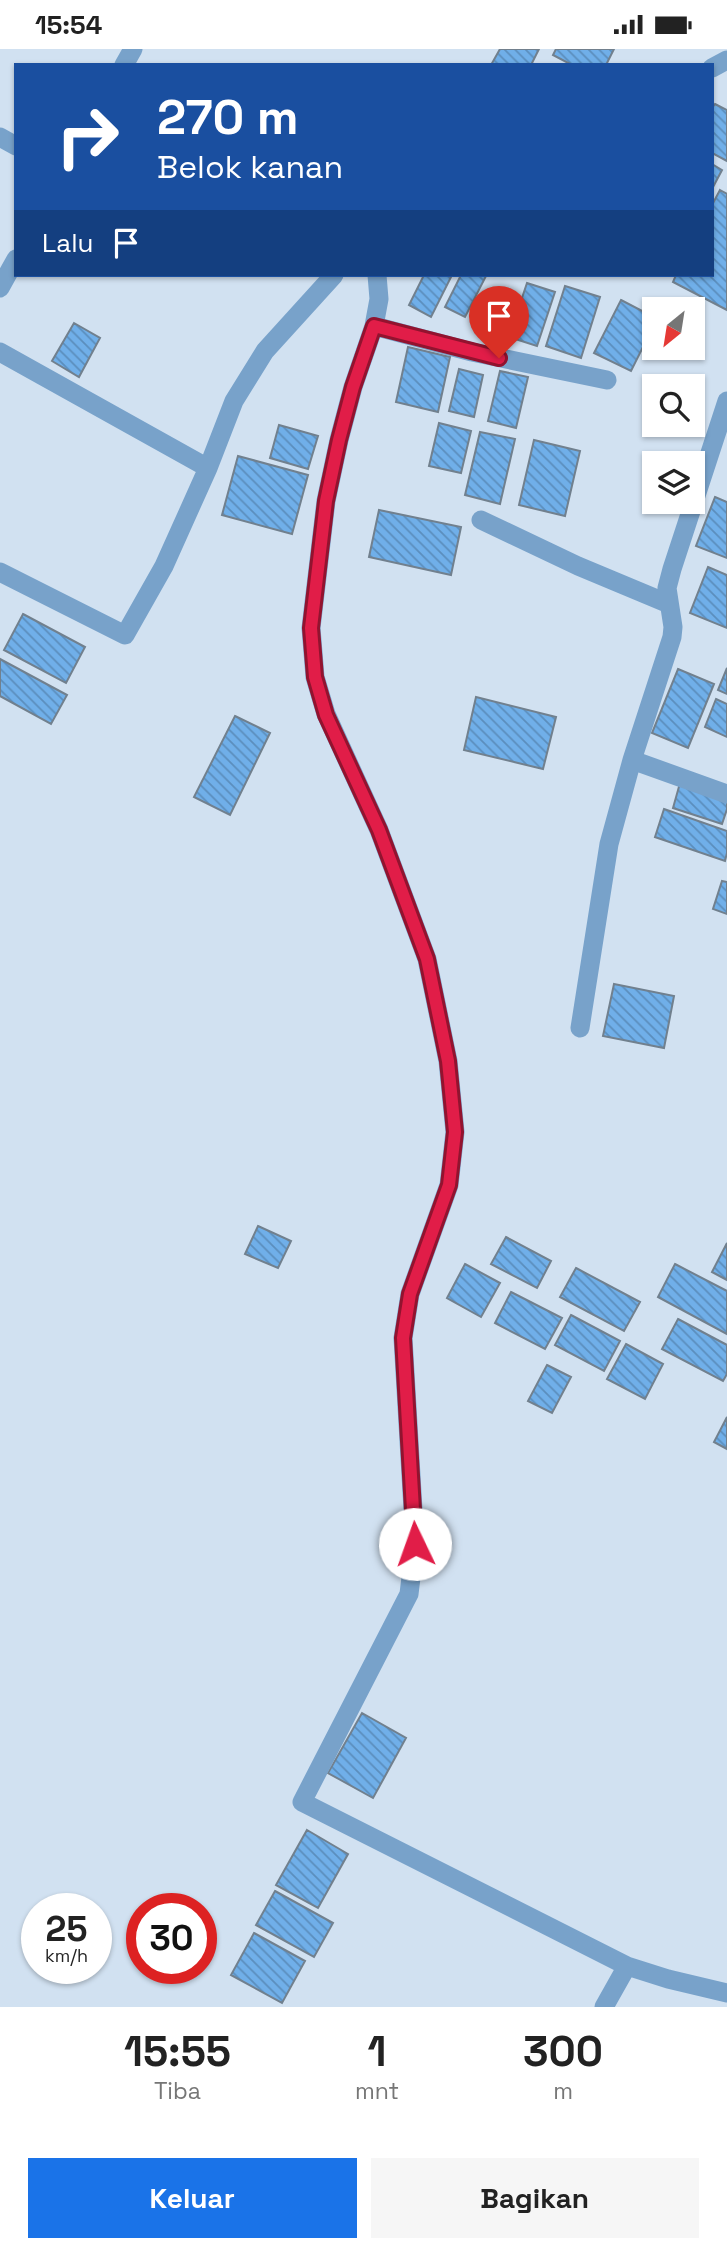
<!DOCTYPE html>
<html lang="id">
<style>
:root{--surface:#fff;--page:#f6f6f6;--text:#222;--muted:#767676;--accent:#1a73e8}
body{margin:0;font-family:"Space Grotesk",sans-serif;background:var(--page);color:var(--text);height:100vh;display:flex;flex-direction:column;font-size:26px;white-space:nowrap}
*{box-sizing:border-box;margin:0}
p{font-size:23px;color:var(--muted)}
.icon{flex:none;width:38px;height:38px;fill:none;stroke:currentColor;stroke-width:2;stroke-linecap:round;stroke-linejoin:round}
.map{position:relative;height:1958px;overflow:hidden}
.sheet{display:flex;flex-direction:column;background:var(--surface);flex:1}
.sheet>*{flex:none}
.top-card{position:absolute;left:14px;top:14px;width:700px;height:214px;border-radius:0px;box-shadow:0 2px 5px #0004;background:#1a4fa0;color:#fff;overflow:hidden}
.needle{width:46px;rotate:210deg}
.tools{position:absolute;left:642px;top:248px;display:grid;gap:14px}
.tools a{display:grid;place-items:center;width:63px;height:63px;border-radius:0px;background:var(--surface);box-shadow:0 2px 5px #0004;font-size:35px}
.speed{position:absolute;left:21px;top:1844px;display:flex;gap:14px;font-size:35px;font-weight:700;text-align:center}
.speed>*{display:grid;place-content:center;width:91px;height:91px;border-radius:50%;background:var(--surface);box-shadow:0 2px 5px #0004;line-height:1}
.speed small{font-size:18px;font-weight:400}
.speed .limit{border:10px solid #d22;background:#fff;color:#111}
.pin{position:absolute;display:grid;place-items:center;width:60px;height:60px;color:#fff;margin:-72px -30px;border-radius:50% 50% 50% 0;rotate:-45deg;box-shadow:0 0 7px #0007}
.pin .icon{rotate:45deg}
.me{position:absolute;width:77px;margin:-38px;rotate:357deg;stroke-linejoin:round;filter:drop-shadow(0 0 5px #0008)}
.turn{display:flex;align-items:center;gap:24px;height:147px;padding:0 28px;font-size:32px}
.turn .icon{width:91px;height:91px;stroke-width:2.5}
.turn b{display:block;font-size:49px;line-height:60px}
.then{display:flex;align-items:center;height:66px;padding:0 28px;background:#0003;gap:14px;font-size:26px}
.eta{display:flex;justify-content:space-evenly;align-items:center;height:119px;text-align:center}
.eta b{font-size:42px;font-weight:700;line-height:49px}
.button{display:flex;gap:14px;margin-top:auto;padding:14px 28px}
.button a{flex:1;height:80px;border-radius:0px;background:var(--accent);color:#fff;font-size:28px;font-weight:700;line-height:80px;text-align:center}
.button a+a{background:var(--page);color:var(--text)}
.status{display:flex;justify-content:space-between;align-items:center;height:49px;padding:0 35px;background:var(--surface);direction:ltr}
.status svg{height:19px;fill:currentColor}
.map>svg:first-child{display:block}
.building{fill:url(#building-back-hatch);stroke:#71808e;stroke-width:2}
.lines{fill:none;stroke-linecap:round;stroke-linejoin:round}
.minor{stroke:#78a2ca;stroke-width:19}
.route-casing{stroke:#92132f;stroke-width:18}
.route{stroke:#e11d48;stroke-width:12}
</style>
<div class="status"><b>15:54</b><svg viewBox="0 0 49 12"><path d="M0 12V9h3v3zM5 12V6h3v6zM10 12V3h3v9zM15 12V0h3v12zM26 1h20v11H26zM47 4h2v5h-2z"/></svg></div>
<div class="map">
<svg width="727" height="1958" viewBox="0 0 727 1958">
<defs>
<pattern id="building-back-hatch" width="6" height="6" patternUnits="userSpaceOnUse" patternTransform="scale(1.75)"><rect width="6" height="6" fill="#70afe9"/><path d="M-1 5l2 2M0 0l6 6M5-1l2 2" fill="none" stroke="#5b8ebd"/></pattern>
</defs>
<rect width="100%" height="100%" fill="#d1e1f1"/>
<path class="building" d="M500 0H539L531 16H491Z
M556 0H614L606 16H572L553 6Z
M715 55 727 61V112L712 104V59Z
M712 115 722 121 712 140Z
M720 141 727 145V261L673 233 676 226H712V156Z
M424 226H452L431 268 409 256Z
M461 226 486 227 465 268 445 258Z
M527 234 555 243 537 297 509 288Z
M565 237 600 248 581 309 546 297Z
M621 251 654 268V276L631 322 594 304Z
M74 274 100 289 79 328 52 312Z
M408 298 450 308 438 363 396 353Z
M459 320 483 326 474 368 449 362Z
M500 322 528 328 516 379 488 372Z
M439 374 471 382 461 424 429 417Z
M279 376 318 387 308 420 270 409Z
M480 383 515 390 500 455 465 446Z
M534 391 580 402 565 467 519 456Z
M238 407 308 426 292 485 222 466Z
M715 448 727 453V509L696 497Z
M379 461 461 478 451 526 369 508Z
M708 518 727 526V579L690 564Z
M23 565 85 598 66 634 4 601Z
M0 610 67 646 51 675 0 647Z
M727 619V645L718 641Z
M678 620 714 635 688 699 652 684Z
M476 648 556 668 543 720 464 701Z
M716 650 727 655V688L705 678Z
M235 667 270 684 230 766 194 748Z
M680 734 727 749V760L722 775 673 759Z
M664 760 727 782V804L725 812 655 788Z
M722 832 727 833V865L713 860Z
M614 935 674 947 664 999 603 987Z
M258 1177 291 1192 278 1219 245 1205Z
M506 1188 551 1212 537 1239 491 1215Z
M727 1194V1231L712 1223Z
M465 1215 500 1234 481 1268 447 1249Z
M675 1215 727 1242V1285L658 1248Z
M576 1219 640 1253 624 1282 560 1248Z
M511 1243 562 1269 545 1300 495 1274Z
M571 1266 620 1292 604 1322 555 1296Z
M678 1270 727 1296V1325L723 1332 662 1300Z
M626 1295 663 1315 645 1350 607 1330Z
M547 1316 571 1328 552 1364 528 1352Z
M727 1368V1400L714 1393Z
M362 1664 406 1689 373 1749 328 1724Z
M307 1781 348 1805 318 1859 276 1836Z
M275 1842 333 1874 314 1908 256 1876Z
M254 1884 305 1912 282 1954 231 1926Z"/>
<g class="lines">
<path class="minor" d="M124 16 133 0
M712 19 727 11
M0 88 16 97
M377 226 379 250 374 277 353 338 339 391 326 452 311 579 315 628 326 665 379 781 427 910 448 1012 455 1083 449 1136 410 1245 403 1289 415 1495 409 1545 302 1753 627 1917 668 1930 727 1944
M0 239 16 210
M374 277 472 303 607 331
M0 303 208 419
M481 471 578 517 669 555
M0 523 125 586 164 517 208 419 234 352 265 302 334 226
M632 711 727 745
M580 979 609 795 632 711 672 588 673 578 667 539 672 520 727 352
M604 1958 627 1917"/>
</g>
<g class="lines">
<g class="route-casing">
<path id="route" d="M415 1495 403 1289 410 1245 449 1136 455 1083 448 1012 427 910 379 781 326 666 315 628 311 579 326 452 339 391 353 338 374 277 499 309"/>
</g>
<use href="#route" class="route"/>
</g>
</svg>
<div class="tools">
<a><svg class="needle" viewBox="-14 -14 28 28"><path d="M0-13l5 13h-10z" fill="#e53935"/><path d="M0 13l5-13h-10z" fill="#767676"/></svg></a>
<a><svg class="icon" aria-label="search" viewBox="0 0 24 24"><circle cx="10" cy="10" r="6"/><path d="M15 15l6 6"/></svg></a>
<a><svg class="icon" aria-label="layers" viewBox="0 0 24 24"><path d="M12 4l9 5-9 5-9-5zM3 14l9 5 9-5"/></svg></a>
</div>
<div class="speed"><div>25<small>km/h</small></div><div class="limit">30</div></div>
<div class="pin" style="left:499px;top:309px;background:#d93025"><svg class="icon" aria-label="arrive" viewBox="0 0 24 24"><path d="M6 21V4h12l-3 4 3 4H6"/></svg></div>
<svg class="me" style="left:415px;top:1495px" viewBox="-20 -20 40 40"><circle r="19" fill="#fff"/><path d="M0-13L10 11 0 6-10 11z" fill="#e11d48"/></svg>
<div class="top-card">
<div class="turn"><svg class="icon" aria-label="right" viewBox="0 0 24 24"><path d="M7 20v-9h11M14 6l5 5-5 5"/></svg><div><b>270 m</b>Belok kanan</div></div>
<div class="then">Lalu<svg class="icon" aria-label="arrive" viewBox="0 0 24 24"><path d="M6 21V4h12l-3 4 3 4H6"/></svg></div>
</div>
</div>
<section class="sheet">
<div class="eta">
<div><b>15:55</b><p>Tiba</p></div>
<div><b>1</b><p>mnt</p></div>
<div><b>300</b><p>m</p></div>
</div>
<div class="button"><a>Keluar</a><a>Bagikan</a></div>
</section>
